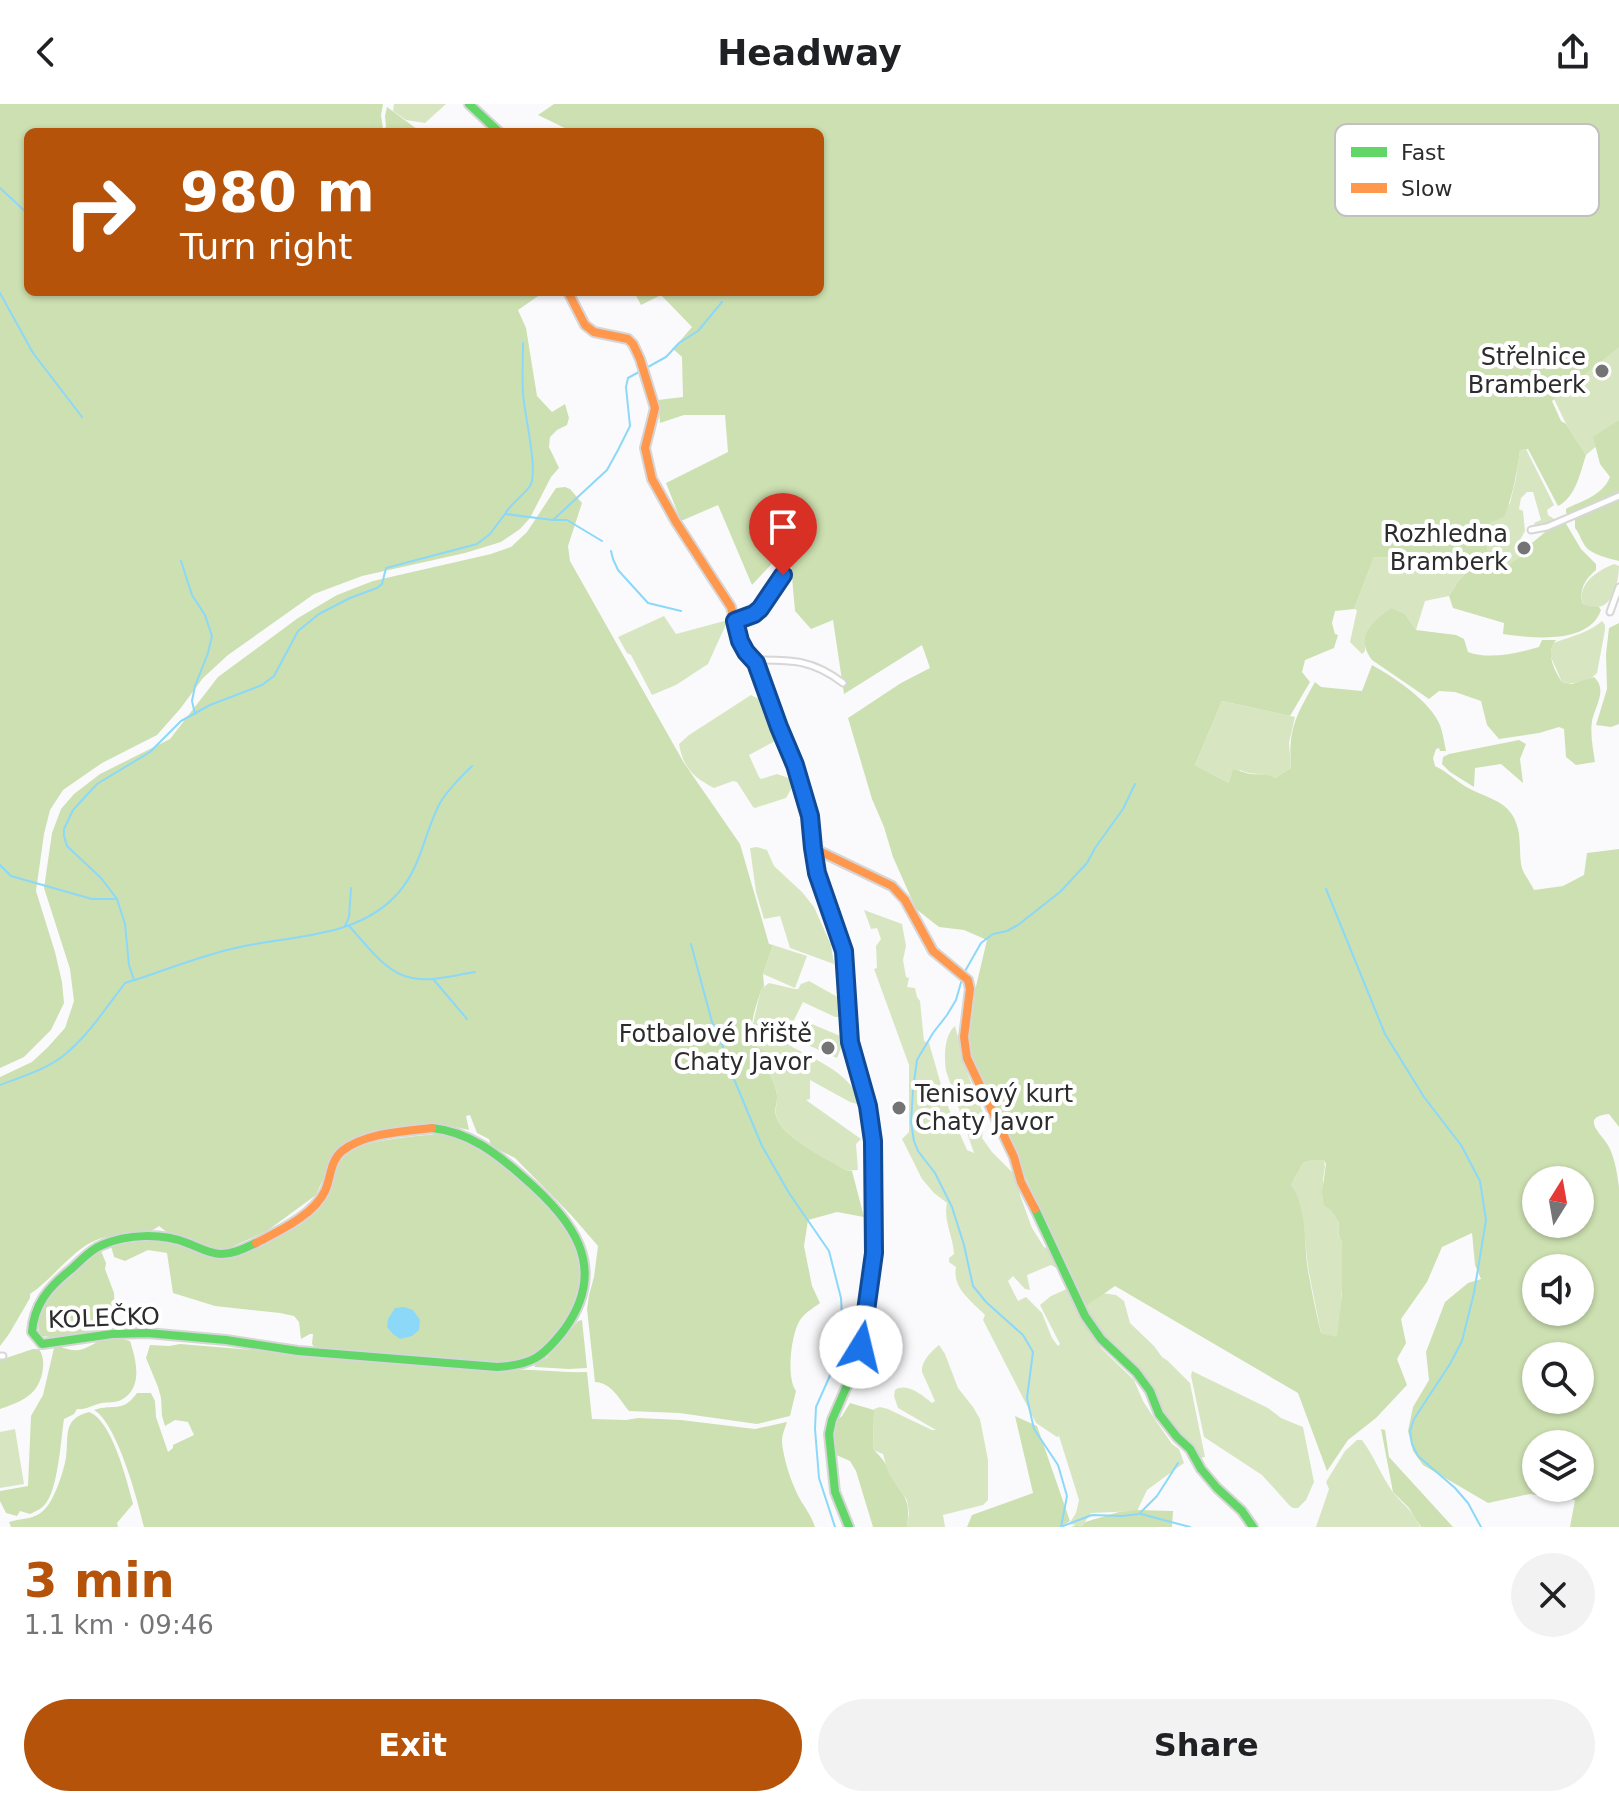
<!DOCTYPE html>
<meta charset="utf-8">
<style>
:root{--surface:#fff;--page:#f2f2f2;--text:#202124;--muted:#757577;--accent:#b45309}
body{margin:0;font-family:"DejaVu Sans",sans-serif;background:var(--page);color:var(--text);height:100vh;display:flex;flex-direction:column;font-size:30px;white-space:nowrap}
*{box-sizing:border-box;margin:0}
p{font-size:26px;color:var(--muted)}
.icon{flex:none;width:44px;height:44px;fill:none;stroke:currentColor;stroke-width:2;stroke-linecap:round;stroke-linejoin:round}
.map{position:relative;height:1423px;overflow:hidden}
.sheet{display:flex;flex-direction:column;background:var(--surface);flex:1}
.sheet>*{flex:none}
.guide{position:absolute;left:24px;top:24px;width:800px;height:168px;border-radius:12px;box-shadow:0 2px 6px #0004;background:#b45309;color:#fff;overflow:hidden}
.needle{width:52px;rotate:11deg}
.fabs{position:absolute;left:1522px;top:1062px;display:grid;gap:16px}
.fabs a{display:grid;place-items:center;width:72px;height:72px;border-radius:50%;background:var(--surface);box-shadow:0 2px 6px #0004;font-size:40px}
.pin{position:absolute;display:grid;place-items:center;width:68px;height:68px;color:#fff;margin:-82px -34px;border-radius:50% 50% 50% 0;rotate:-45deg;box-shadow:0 0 8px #0007}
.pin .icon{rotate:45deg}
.me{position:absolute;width:88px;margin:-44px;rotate:9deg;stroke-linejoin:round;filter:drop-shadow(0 0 6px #0008)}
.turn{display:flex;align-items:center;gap:28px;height:168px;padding:0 24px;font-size:36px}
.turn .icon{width:104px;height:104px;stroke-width:2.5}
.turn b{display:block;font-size:56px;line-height:68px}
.round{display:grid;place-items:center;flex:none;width:84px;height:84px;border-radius:42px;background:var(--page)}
.head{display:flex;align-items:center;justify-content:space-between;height:136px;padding:0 24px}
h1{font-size:48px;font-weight:700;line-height:60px;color:var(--accent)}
.action{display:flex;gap:16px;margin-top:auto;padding:16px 24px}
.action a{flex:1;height:92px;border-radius:48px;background:var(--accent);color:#fff;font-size:32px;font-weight:700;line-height:92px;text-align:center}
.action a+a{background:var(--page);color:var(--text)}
header{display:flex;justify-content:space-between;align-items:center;height:104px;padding:0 24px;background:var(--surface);font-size:36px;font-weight:700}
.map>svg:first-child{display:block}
.green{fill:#d7e6c1}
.forest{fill:#cde0b1;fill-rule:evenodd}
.water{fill:#8bd8f9}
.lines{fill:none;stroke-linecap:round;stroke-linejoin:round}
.stream{stroke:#8bd8f9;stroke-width:2}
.street-casing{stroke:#d6d6d7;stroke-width:9}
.fast-casing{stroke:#d6d6d7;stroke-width:12}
.slow-casing{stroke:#d6d6d7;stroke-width:12}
.street{stroke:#fefeff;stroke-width:5}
.fast{stroke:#63d668;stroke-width:8}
.slow{stroke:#ff974d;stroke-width:8}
.route-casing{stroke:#114b97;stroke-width:20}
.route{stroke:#1a73e8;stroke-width:14}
.poi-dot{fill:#747475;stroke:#fff;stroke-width:3}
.labels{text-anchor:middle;stroke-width:8;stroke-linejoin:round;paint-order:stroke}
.poi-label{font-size:24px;fill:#2c2c2d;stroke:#fff;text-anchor:end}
.street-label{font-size:24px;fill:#2c2c2d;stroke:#fff}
.key{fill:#fff;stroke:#c0c0c0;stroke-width:2}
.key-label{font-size:22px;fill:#2c2c2d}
</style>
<header><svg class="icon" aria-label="back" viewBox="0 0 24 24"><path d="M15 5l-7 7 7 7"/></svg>Headway<svg class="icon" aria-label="share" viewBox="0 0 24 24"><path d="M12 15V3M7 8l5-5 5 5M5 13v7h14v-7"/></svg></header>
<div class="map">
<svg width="1619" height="1423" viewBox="0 0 1619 1423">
<rect width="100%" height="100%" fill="#fafafc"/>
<path class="green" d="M394 0H446L425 19 406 16 393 7Z
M1619 238V323L1586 351 1566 320 1554 295Z
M1526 345 1554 401 1547 406 1548 411 1557 417 1547 422H1535L1534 419 1541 416 1533 388H1527L1521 394 1519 405 1523 407 1525 427 1519 438H1532L1531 451 1520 453 1507 463 1490 459 1484 430 1491 418 1510 399 1516 374 1520 346Z
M1374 453 1417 454 1456 459 1477 453 1478 457 1459 476 1449 492 1425 497 1416 526 1406 511 1365 540V547L1362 550 1350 538 1357 506 1354 505Z
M1614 460 1619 462C1619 473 1615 495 1604 501 1598 505 1589 502 1583 500 1577 479 1597 467 1614 460Z
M664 512 676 530 728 516 708 560 676 581 652 591 631 551 627 549 618 533Z
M1602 517 1605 521V526L1597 569C1589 578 1573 581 1562 578L1550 551 1553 539C1570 533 1588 529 1602 517Z
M751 591 761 596C765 611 773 621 779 635L749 651 759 673 761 675 777 670 792 675 794 680 786 694 755 704 753 703 737 678 733 677 714 684C693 673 683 664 679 640L689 631Z
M1222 597 1295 613 1289 639 1291 664 1275 674C1264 668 1252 672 1240 666L1229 679 1195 661Z
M757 743 767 746 774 762 802 788 814 803 831 841 834 860 790 844 780 812 764 815 756 788 750 744Z
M864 806 902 820 906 842 903 856 906 873 909 874 907 883 915 884 917 893 920 897 924 937 929 939 946 998 967 1046 974 1049 946 967C944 953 944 931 955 922L968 971 985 1014 982 1034 992 1048 1017 1073 1020 1091 1032 1124 1044 1143 1053 1147 1060 1164 1058 1165 1051 1161 1027 1171 1030 1186 1025 1185 1013 1172 1008 1177 1018 1197 1026 1193 1042 1209 1052 1234 1058 1242 1060 1240 1040 1201 1051 1192 1069 1184 1082 1212 1101 1244 1134 1276 1143 1297 1156 1317 1172 1340 1179 1345 1184 1359 1147 1386 1137 1407 1091 1409 1082 1422 1069 1420 1076 1409 1079 1396 1059 1332 1057 1333 1036 1319 983 1216 985 1211C971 1197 952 1184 956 1163L949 1158V1154L954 1150C953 1132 943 1116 947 1099L934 1089 922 1075 902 1035 909 1028V961L874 865 877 864 876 842 881 835 877 824 871 825Z
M773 841 807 852 795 884 763 870Z
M809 877 843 896 842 909 839 913H835L803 898 784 936 789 941C816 957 853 969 861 1001L850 998 810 976V995L806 996 861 1035 856 1040 858 1066C854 1066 850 1067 845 1066 829 1061 787 1033 779 1018 773 1009 777 1003 777 994 778 986 770 971 768 963L771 956 758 943 754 936 752 924 761 885 769 879 795 885H798L801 880Z
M800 915 845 934 837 954 792 934Z
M1313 1056H1324C1326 1064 1324 1068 1323 1075 1322 1090 1332 1107 1339 1119 1338 1126 1336 1131 1342 1137L1343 1174 1338 1234 1321 1229 1308 1164 1305 1135 1291 1081 1303 1059Z
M1102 1189 1116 1191 1124 1197 1130 1219 1154 1242 1162 1253 1168 1257 1190 1279 1205 1353 1198 1354C1189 1343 1178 1333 1170 1321 1156 1302 1146 1281 1133 1263 1119 1244 1085 1223 1087 1198Z
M939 1241 945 1250 958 1284 973 1303 980 1315 988 1356V1396L983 1401 943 1411 945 1423H907L909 1409 907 1396 888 1369 883 1350 873 1346 874 1305 880 1303 888 1305 932 1326H936L898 1304 894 1292 895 1286C907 1278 922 1291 932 1299L935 1297 922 1268C921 1257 931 1248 939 1241Z
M1192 1267 1268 1304 1281 1314 1303 1323 1314 1378 1306 1396 1298 1404H1293L1290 1402 1262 1371 1204 1333 1191 1272Z
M15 1325 24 1380 0 1384V1328Z
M1357 1336H1362C1374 1352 1381 1371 1392 1387 1402 1400 1414 1407 1420 1423H1316L1329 1385 1326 1378 1345 1347Z"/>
<path class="forest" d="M0 0H383L381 11 383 25 386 23 385 12 387 3 421 28H28V188H544L518 206 526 224 537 292 552 308 565 300 569 314 567 321 557 326 550 333 549 343 559 364 551 373 530 414 520 425 501 438 465 449 362 472 314 490 228 551 203 574 180 605 157 631 102 659 63 686 50 706 44 730 36 787 55 848 62 878 64 899 51 926 24 953 0 964Z
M554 0H1619V243L1552 297 1561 317 1566 320 1586 351C1580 369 1576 393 1558 402L1528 345 1520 346C1517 369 1513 391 1504 413L1491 418 1484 430 1488 448 1456 459 1417 454 1374 453 1354 505 1335 507 1332 519 1335 530 1338 531 1334 544 1305 556 1302 568 1310 578 1290 612 1222 597 1195 661 1229 679 1233 666C1240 666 1244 669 1251 670 1261 671 1267 669 1275 674L1291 664C1288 624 1296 612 1315 578L1321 583 1362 587 1372 561C1394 573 1430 597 1440 621 1443 629 1444 638 1446 647H1440L1439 644 1436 645 1433 654 1435 662C1448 668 1458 679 1472 686 1493 696 1512 699 1518 725 1521 738 1519 752 1522 764 1524 771 1531 779 1534 786L1563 782 1584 771 1587 749 1619 745V1023L1609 1010C1578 1013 1603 1031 1609 1043 1615 1055 1617 1069 1619 1083V1423H1570L1575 1396 1530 1390 1488 1399 1423 1361 1413 1347 1408 1327 1413 1303 1429 1276 1426 1248 1445 1198 1468 1179 1481 1175 1475 1161 1472 1129 1442 1143 1427 1178 1401 1215 1406 1239 1397 1255 1407 1281 1376 1314 1348 1336 1327 1367 1298 1289 1115 1182 1086 1202 1047 1122 964 933 987 836 964 826 939 823 916 805 893 753 884 723 872 695 848 614 901 579 930 564 922 541 844 590 833 516 811 525 795 507 791 462 778 453 752 481 718 401 681 417 666 379 728 348 725 311H684L660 319 658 296 683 293 682 253 673 245 692 223 661 191 641 201 634 188H820V28H573L538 11ZM1313 1056H1324L1326 1060 1322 1088 1324 1101 1331 1106 1339 1119C1338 1126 1337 1132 1342 1137V1189L1337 1233 1321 1229C1316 1209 1312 1188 1308 1167 1304 1142 1307 1102 1291 1081L1303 1059ZM1536 1076H1580V1120H1536ZM1536 1164H1580V1208H1536ZM1536 1252H1580V1296H1536ZM1536 1340H1580V1384H1536Z
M1619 316V389L1568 410 1566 409V405C1583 396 1602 392 1610 373L1600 360 1593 333Z
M565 383 570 385 582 399 568 442 570 457 684 659 740 740 769 840 773 841 763 870 764 882 761 886C757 901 744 930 758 943 761 946 766 947 770 950L771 956 768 964C770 971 778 986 777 994 777 1001 774 1005 776 1012 783 1034 826 1055 845 1066L852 1067 864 1113 837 1108 808 1116 804 1142 812 1182 820 1199C813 1204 805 1209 800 1216 791 1230 786 1274 796 1287L790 1312 757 1320 679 1309 629 1307C619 1295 612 1279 595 1278L587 1205 589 1191 594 1173 598 1142 572 1112 515 1054 491 1042 489 1035 477 1029 470 1011 466 1012 469 1026 441 1020 411 1023 391 1026 346 1040 336 1046 316 1091 267 1127 227 1145H214L168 1129 159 1122C145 1134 117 1129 99 1135 73 1144 53 1175 30 1190V1194L9 1230 0 1242V973L32 958 48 943 65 924 74 897 70 865 44 784 52 729 61 705 74 690 100 670 170 635 218 573 298 514 337 491 373 477 491 450 511 443 527 428 556 384Z
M1619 394V457C1610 455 1591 450 1586 443 1581 437 1580 430 1575 424V415Z
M1565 418 1581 445 1596 460V466C1586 474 1578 486 1583 500L1590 502 1599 503 1601 506C1589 541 1532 534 1503 530L1504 519 1453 504 1449 492 1459 476 1478 457 1507 462 1520 453 1530 451 1532 439 1550 424Z
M1391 504 1406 511 1416 526 1456 531 1464 535 1468 548C1489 556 1517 549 1539 543L1542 536H1556C1545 548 1554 566 1562 578L1572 580 1594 573C1608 586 1595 602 1592 617 1590 630 1593 645 1595 658L1576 661 1566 653 1564 625 1559 623 1539 629 1499 635 1487 621 1481 597 1455 588 1439 587 1429 595 1372 556C1354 532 1373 518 1391 504Z
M1619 519V620L1611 623 1596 621 1607 585 1606 550 1609 524Z
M1519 636 1526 640 1520 655 1523 679 1501 660 1475 664 1474 683 1450 668 1442 660 1443 653 1449 650Z
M442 1029C472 1036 492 1053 516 1073 528 1083 543 1093 553 1105 584 1142 588 1179 563 1219 557 1229 550 1241 540 1248 533 1252 525 1256 518 1259L316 1245 312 1240 313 1230H310L301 1235 299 1218 294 1212 280 1209 215 1202 173 1189 167 1149 148 1146 125 1157 114 1153 111 1142C131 1136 156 1132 177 1139 185 1141 192 1146 199 1149 220 1157 238 1152 258 1144 274 1137 317 1108 325 1093 333 1078 335 1055 352 1046 375 1034 416 1033 442 1029Z
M97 1147H101L106 1159 105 1165 114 1189 115 1212 118 1215 122 1225 50 1233 40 1232C30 1194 74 1168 97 1147Z
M582 1216 587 1264 569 1265 535 1263 534 1259 547 1254 578 1217Z
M104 1234H117L130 1237C136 1256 144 1284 121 1296 115 1299 108 1298 102 1299 92 1301 86 1306 77 1305L74 1310 64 1315C61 1335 58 1384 46 1399 42 1405 36 1407 30 1410L20 1407 17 1412 6 1409 0 1397V1387L28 1382 31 1312 43 1291 54 1244 59 1242C80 1251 86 1244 104 1234Z
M180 1240 502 1266C530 1264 558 1269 587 1268L592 1315 626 1316 638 1314 681 1316 755 1325 787 1318C785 1324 782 1331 782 1337 783 1355 793 1385 803 1400 808 1408 812 1414 815 1423H144C138 1397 117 1319 94 1306 114 1299 122 1310 137 1289H151L155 1297 156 1313 168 1348 173 1344V1341L194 1331 188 1318 175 1316 165 1322 162 1312 161 1294 158 1283 146 1254 150 1241 169 1242Z
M33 1245H39C44 1253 44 1260 42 1270 37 1292 20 1298 0 1305V1256Z
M850 1299 874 1306 873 1345C876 1348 882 1354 885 1359 887 1363 888 1367 890 1371 904 1394 911 1393 907 1423H873L856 1367 850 1357 834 1350 833 1330 837 1316 842 1312Z
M89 1308C112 1316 127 1377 133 1400L117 1419 118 1423H11L9 1418C22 1414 34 1416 44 1406 54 1397 64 1367 66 1353 69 1332 62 1315 89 1308Z
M1015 1312 1037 1322 1070 1417 1060 1423H967L972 1411 1033 1389Z
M1381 1325 1385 1326 1389 1353 1453 1423H1421L1409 1404 1393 1388Z
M1137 1406 1173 1407 1172 1423H1071L1076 1421 1082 1422 1085 1418 1119 1408Z"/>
<path class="water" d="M404 1203 413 1206 420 1216 419 1226 412 1232 400 1235 393 1230 387 1223 388 1215 395 1204Z"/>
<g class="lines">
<path class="stream" d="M0 84 28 110
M0 189 33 249 82 313
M505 410C511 399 523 392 530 382 539 367 524 310 523 289 522 273 523 256 523 239
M554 416H567L602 437
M611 447 613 455 618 466 648 499 681 507
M181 457 192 491 205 511 212 532 208 549 195 582 192 597 195 610
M0 761 11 772 92 795H115
M1326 785 1385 930 1424 993 1461 1041 1480 1077 1486 1116 1474 1189 1462 1237 1450 1260 1414 1315 1410 1327 1412 1340 1418 1352 1455 1384 1468 1399 1481 1423
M345 822 349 813 351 784
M349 822C366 840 386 870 412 874 432 878 455 871 475 868
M691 840 712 918 722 940 731 968 762 1042 789 1089 829 1147 841 1194 843 1229 836 1258 816 1303 815 1325 819 1374 835 1423
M964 869 981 839 993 830 1007 827 1018 821 1060 788 1087 759 1095 744 1123 705 1135 680
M962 875 956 896 947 911 933 929 917 956 913 986 911 1018 914 1037 918 1047 935 1069 952 1103 964 1141 973 1182 986 1198 1023 1231 1033 1248 1027 1294 1034 1325 1058 1361 1067 1392 1061 1423
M135 876C169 865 205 850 240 843 294 831 360 834 399 788 422 761 424 729 440 699 448 685 461 673 472 662
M434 876 467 915
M0 981C21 973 45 966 63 952 88 932 106 904 125 879L134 876 129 861 125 820 117 795 101 774 67 742 64 732V725L73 706 97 680 150 648 181 617 210 601 262 581 274 572 298 527 319 510 350 494 377 484 382 480 386 464 477 440 490 430 505 410 553 416 607 366 618 346 630 322 626 283 628 274 666 253 679 239 698 227 722 198
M1141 1410 1190 1423
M1063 1422 1092 1411 1122 1412 1139 1410 1157 1392 1178 1359"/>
<g class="street-casing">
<path id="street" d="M1531 426 1547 423 1619 392
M1610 508 1619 483
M735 517 754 510 760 505 783 471
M754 556C791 556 812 555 843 579
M0 1252H3"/>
</g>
<g class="fast-casing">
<path id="fast" d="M469 0 499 28
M762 575 795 661 810 712 817 769 844 847 850 938 868 1002 873 1037 874 1149 861 1243 852 1270 832 1316 829 1330 835 1388 849 1423
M1035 1105 1085 1212 1101 1235 1136 1268 1150 1287 1159 1310 1177 1333 1190 1345 1201 1365 1217 1384 1242 1407 1253 1423
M256 1139C245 1144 234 1150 221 1150 209 1150 198 1143 187 1139 162 1129 127 1130 102 1141 89 1146 79 1159 69 1167 48 1184 34 1201 32 1228L42 1240 112 1230 147 1229 226 1236 298 1247 497 1263C532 1261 543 1253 564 1226 610 1163 572 1115 523 1073 496 1049 469 1028 432 1024"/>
</g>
<g class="slow-casing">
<path id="slow" d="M568 188 585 221 594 228 628 235 633 240 640 255 655 304 645 344 652 375 676 418 731 503 740 537 746 548 756 559 762 575
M813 744 892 782 905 796 933 847 968 876 970 885 964 933 967 954 1014 1053 1021 1078 1035 1105
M256 1139C279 1127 314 1111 325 1087 331 1074 330 1057 342 1047 365 1029 404 1027 432 1024"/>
</g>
<use href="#street" class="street"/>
<use href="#fast" class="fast"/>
<use href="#slow" class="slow"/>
</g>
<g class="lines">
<g class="route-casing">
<path id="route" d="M783 471 760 505 754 510 735 517 740 537 746 548 756 559 779 623 795 661 810 712 813 744 817 769 844 847 850 938 868 1002 873 1037 874 1149 861 1243"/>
</g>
<use href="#route" class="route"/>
</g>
<g class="poi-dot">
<circle cx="1602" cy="267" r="8"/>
<circle cx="1524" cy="444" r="8"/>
<circle cx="828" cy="944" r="8"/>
<circle cx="899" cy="1004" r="8"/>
</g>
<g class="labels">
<g class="poi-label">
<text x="1586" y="261">Střelnice<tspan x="1586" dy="28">Bramberk</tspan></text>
<text x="1508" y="438">Rozhledna<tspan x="1508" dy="28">Bramberk</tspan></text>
<text x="812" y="938">Fotbalové hřiště<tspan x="812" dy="28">Chaty Javor</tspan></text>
<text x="915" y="998" text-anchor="start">Tenisový kurt<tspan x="915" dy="28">Chaty Javor</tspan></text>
</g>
<g class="street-label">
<text transform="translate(104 1214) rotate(-2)" y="8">KOLEČKO</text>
</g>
</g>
<rect x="1335" y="20" width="264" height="92" rx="12" class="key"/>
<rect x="1351" y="43" width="36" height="10" fill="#63d668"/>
<rect x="1351" y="79" width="36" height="10" fill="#ff974d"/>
<g class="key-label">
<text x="1401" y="56">Fast</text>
<text x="1401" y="92">Slow</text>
</g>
</svg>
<div class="fabs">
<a><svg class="needle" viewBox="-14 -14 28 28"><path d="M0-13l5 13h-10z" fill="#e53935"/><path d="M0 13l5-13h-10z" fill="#757577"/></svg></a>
<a><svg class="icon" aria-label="sound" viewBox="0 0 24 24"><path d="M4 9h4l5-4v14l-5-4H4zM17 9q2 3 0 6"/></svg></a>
<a><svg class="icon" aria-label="search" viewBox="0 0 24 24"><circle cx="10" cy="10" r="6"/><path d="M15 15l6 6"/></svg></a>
<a><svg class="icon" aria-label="layers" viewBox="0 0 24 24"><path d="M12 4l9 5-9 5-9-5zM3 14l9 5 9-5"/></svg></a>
</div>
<div class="pin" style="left:783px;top:471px;background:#d93025"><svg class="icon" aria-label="arrive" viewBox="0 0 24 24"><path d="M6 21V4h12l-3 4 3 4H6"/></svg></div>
<svg class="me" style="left:861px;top:1243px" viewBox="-20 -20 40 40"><circle r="19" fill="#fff"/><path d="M0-13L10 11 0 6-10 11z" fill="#1a73e8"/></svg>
<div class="guide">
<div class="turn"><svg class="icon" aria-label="right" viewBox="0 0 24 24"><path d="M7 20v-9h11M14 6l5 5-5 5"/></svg><div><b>980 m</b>Turn right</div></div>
</div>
</div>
<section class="sheet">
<div class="head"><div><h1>3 min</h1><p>1.1 km · 09:46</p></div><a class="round"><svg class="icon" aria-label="close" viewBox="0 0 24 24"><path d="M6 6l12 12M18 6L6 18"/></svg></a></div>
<div class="action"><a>Exit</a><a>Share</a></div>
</section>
